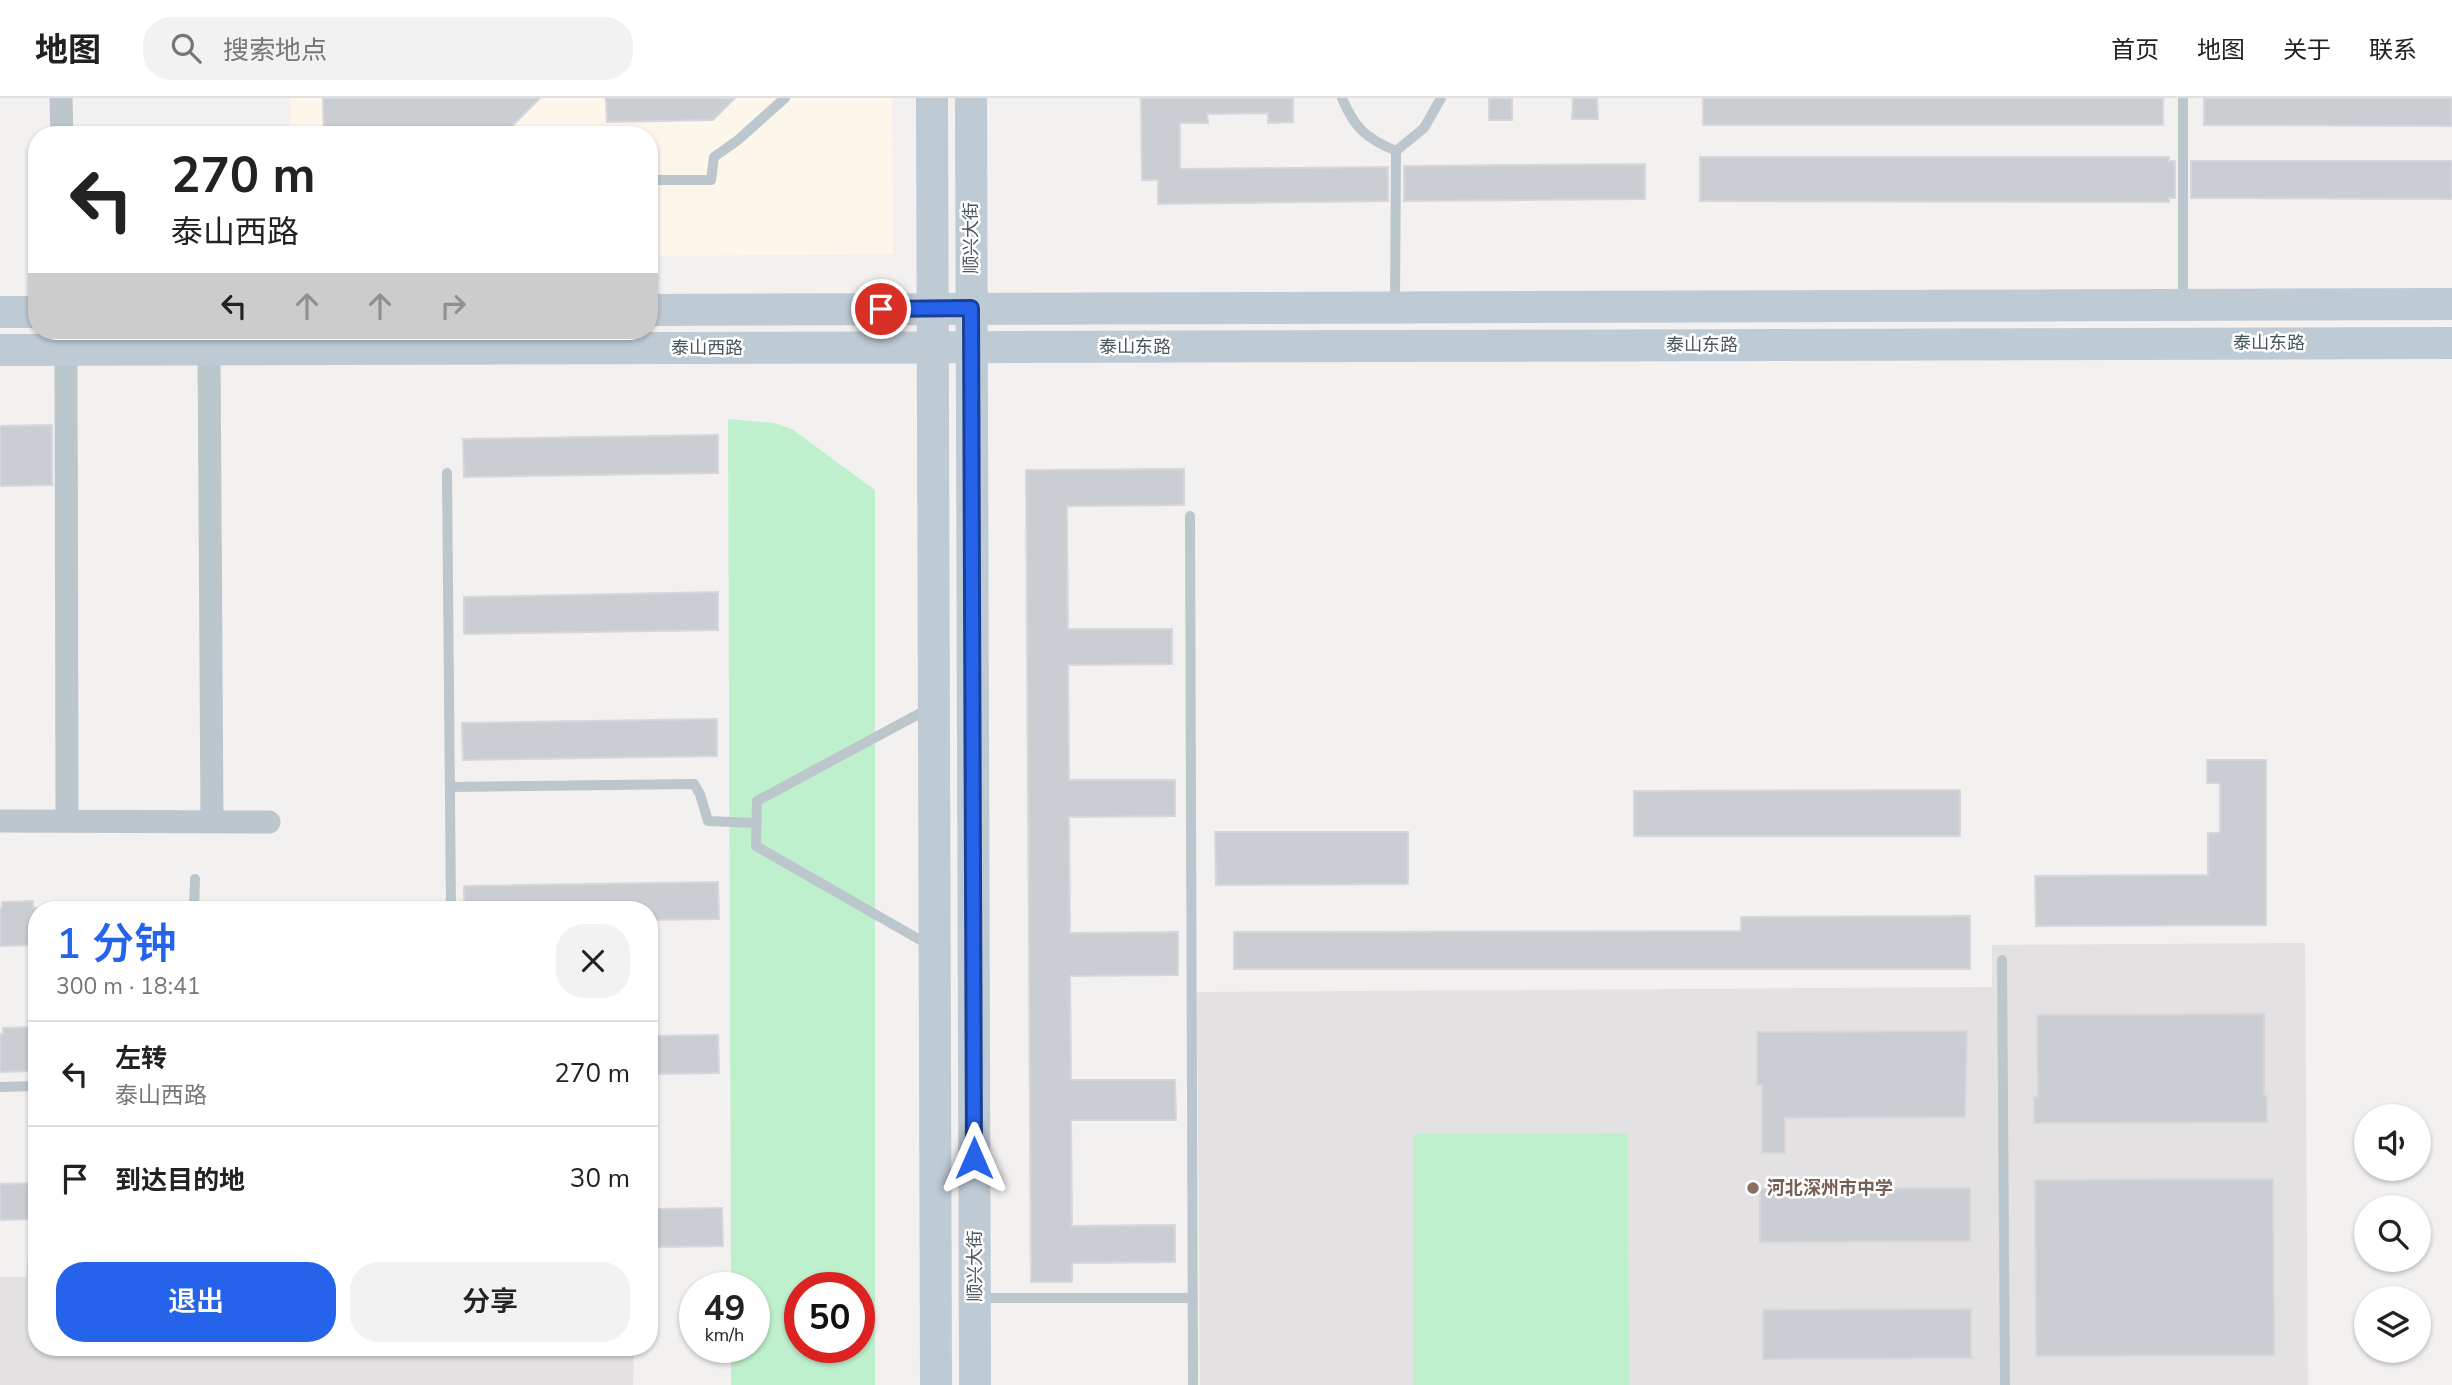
<!DOCTYPE html>
<html lang="zh">
<meta charset="utf-8">
<style>
:root{--surface:#fff;--page:#f2f2f2;--text:#222;--muted:#767676;--line:#e0e0e0;--accent:#2563eb}
body{margin:0;font-family:"Nunito Sans","Noto Sans SC",sans-serif;background:var(--page);color:var(--text);height:100vh;display:flex;flex-direction:column;font-size:26px;white-space:nowrap}
*{box-sizing:border-box;margin:0}
p{font-size:23px;color:var(--muted)}
.icon{flex:none;width:38px;height:38px;fill:none;stroke:currentColor;stroke-width:2;stroke-linecap:round;stroke-linejoin:round}
.map{position:relative;flex:1;overflow:hidden}
.details{position:absolute;left:28px;top:803px;width:630px;height:455px;display:flex;flex-direction:column;background:var(--surface);border-radius:28px;box-shadow:0 2px 5px #0004}
.details>*{flex:none}
.top-card{position:absolute;left:28px;top:28px;width:630px;height:214px;border-radius:28px;box-shadow:0 2px 5px #0004;background:#fff;color:var(--text);overflow:hidden}
.fabs{position:absolute;left:2354px;top:1006px;display:grid;gap:14px}
.fabs a{display:grid;place-items:center;width:77px;height:77px;border-radius:50%;background:var(--surface);box-shadow:0 2px 5px #0004;font-size:35px}
.speed{position:absolute;left:679px;top:1174px;display:flex;gap:14px;font-size:35px;font-weight:700;text-align:center}
.speed>*{display:grid;place-content:center;width:91px;height:91px;border-radius:50%;background:var(--surface);box-shadow:0 2px 5px #0004;line-height:1}
.speed small{font-size:18px;font-weight:400}
.speed .limit{border:10px solid #d22;background:#fff;color:#111}
.pin{position:absolute;display:grid;place-items:center;width:60px;height:60px;color:#fff;margin:-30px;border:4px solid #fff;border-radius:50%;box-shadow:0 2px 7px #0007}
.me{position:absolute;width:77px;margin:-38px;rotate:0deg;stroke-linejoin:round;filter:drop-shadow(0 0 5px #0008)}
.turn{display:flex;align-items:center;gap:24px;height:147px;padding:0 28px;font-size:32px}
.turn .icon{width:91px;height:91px;stroke-width:2.5}
.turn b{display:block;font-size:49px;line-height:60px}
.lanes{display:flex;align-items:center;height:66px;padding:0 28px;background:#0003;justify-content:center;gap:35px;direction:ltr}
.lanes .off{opacity:.35}
.round{display:grid;place-items:center;flex:none;width:74px;height:74px;border-radius:28px;background:var(--page)}
.head{display:flex;align-items:center;justify-content:space-between;height:119px;padding:0 28px}
h1{font-size:42px;font-weight:600;line-height:52px;color:var(--accent)}
.action{display:flex;gap:14px;margin-top:auto;padding:14px 28px}
.action a{flex:1;height:80px;border-radius:28px;background:var(--accent);color:#fff;font-size:28px;font-weight:600;line-height:80px;text-align:center}
.action a+a{background:var(--page);color:var(--text)}
ul{padding:0;list-style:none}
li{display:flex;align-items:center;gap:21px;height:105px;padding:0 28px;border-top:2px solid var(--line)}
li div{flex:1}
li b{display:block;font-size:26px}
li em{font-style:normal}
header{display:flex;align-items:center;gap:42px;box-sizing:border-box;height:98px;padding:0 35px;background:var(--surface);border-bottom:2px solid var(--line)}
header strong{font-size:33px}
nav{display:flex;gap:38px;margin-inline-start:auto;font-size:24px}
.search{width:490px;height:63px;background:var(--page);display:flex;align-items:center;gap:18px;box-sizing:border-box;padding:0 24px;border-radius:28px;color:var(--muted);font-size:26px}
.map>svg:first-child{display:block}
.commercial{fill:#fdf6ea}
.education{fill:#e4e1e2}
.green{fill:#bef0cd;fill-rule:evenodd}
.building{fill:#caced3;stroke:#d4d7dc;stroke-width:2}
.lines{fill:none;stroke-linecap:round;stroke-linejoin:round}
.service{stroke:#bcc6cd;stroke-width:10}
.minor{stroke:#bcc6cd;stroke-width:23}
.secondary{stroke:#becad4;stroke-width:32}
.route-casing{stroke:#184099;stroke-width:18}
.route{stroke:#2563eb;stroke-width:12}
.education-dot{fill:#8d6e63;stroke:#fff;stroke-width:2.5}
.labels{text-anchor:middle;stroke-width:5;stroke-linejoin:round;paint-order:stroke}
.street-label{font-size:18px;fill:#48565e;stroke:#fff}
.education-label{font-size:18px;font-weight:bold;fill:#785e54;stroke:#fff;text-anchor:start}
</style>
<header>
<strong>地图</strong>
<div class="search"><svg class="icon" aria-label="search" viewBox="0 0 24 24"><circle cx="10" cy="10" r="6"/><path d="M15 15l6 6"/></svg>搜索地点</div>
<nav><a>首页</a><a>地图</a><a>关于</a><a>联系</a></nav>
</header>
<div class="map">
<svg width="2452" height="1287" viewBox="0 0 2452 1287">
<rect width="100%" height="100%" fill="#f3f0f0"/>
<path class="commercial" d="M290 0H892L893 156 649 158V37H291Z"/>
<path class="education" d="M2305 845 2308 1287H1200L1197 894 1992 889V847Z
M29 1139H37V1250H634L633 1287H0V1179H26Z"/>
<path class="green" d="M728 321 774 325 792 331 875 392V1287H731V1250H754V1190H731ZM800 1190H859V1250H800Z
M1628 1035 1629 1287H1413V1036Z"/>
<path class="building" d="M323 0H540L509 31V37H324Z
M606 0H735L713 22 607 24Z
M1141 0H1293V24L1268 25V15L1207 16 1208 25H1180V71L1388 69V103L1158 106V82H1142Z
M1489 0H1512V22H1489Z
M1573 0H1597L1598 21H1572Z
M1703 0H2163V27H1703Z
M2204 0H2452V28L2204 27Z
M1700 59H2169V63H2175V100H2169V104L1700 103Z
M2191 63H2452V101L2191 100Z
M1645 66V101L1404 103V68Z
M52 327V387L0 388V328Z
M718 337V375L464 379 463 341Z
M1184 371V407L1067 408 1068 531H1172V566L1068 567 1069 682H1175V718L1069 719 1070 835 1178 834V877L1070 878 1071 982H1175L1176 1022H1071L1072 1128 1175 1127V1164L1072 1165V1184H1031L1026 372Z
M718 494V532L464 536V499Z
M717 621V658L463 662 462 625Z
M2207 662H2266V827L2036 828 2035 778 2208 777V735H2220V685H2207Z
M1960 692V738H1634V693Z
M1215 734H1408V786L1216 787Z
M718 784 719 821 649 822V812H464V788Z
M33 803V810H37V847L0 848V810H2V804Z
M1970 818V871H1234V834L1741 833V819Z
M2264 916V998H2267V1024L2034 1025V999H2038L2037 917Z
M34 929V936H37V973L0 974V936H3V930Z
M1967 933 1965 1019 1785 1020V1055H1762V987H1757V934Z
M718 937 719 975 649 976V938Z
M2273 1081 2274 1257 2036 1258 2035 1082Z
M37 1085V1121L0 1122V1086Z
M1970 1090V1143L1760 1144V1091Z
M722 1110 723 1148 649 1149V1111Z
M1971 1211V1260L1763 1261V1212Z"/>
<g class="lines">
<path class="service" d="M1342 0C1355 31 1366 40 1396 53L1424 30 1441 0
M2183 0V204
M649 82H711L714 59 738 42 785 0
M1395 207 1396 53
M447 375 451 812
M1190 418 1193 1287
M928 611 757 703 756 748 929 847
M450 689 694 686 700 696 708 723 757 725
M194 812 195 781
M2002 862 2005 1287
M0 989 37 988
M978 1200H1193"/>
<path class="minor" d="M61 0 62 37
M66 252 67 723
M209 252 212 723
M0 723 269 724"/>
<path class="secondary" d="M932 0 936 1287
M971 0 975 1287
M649 212 2452 206
M0 214H37
M0 252 2452 245"/>
</g>
<g class="lines">
<g class="route-casing">
<path id="route" d="M881 211 971 210 974 1060"/>
</g>
<use href="#route" class="route"/>
</g>
<circle class="education-dot" cx="1753" cy="1090" r="7"/>
<g class="labels">
<g class="street-label">
<text transform="translate(971 140) rotate(-90)" y="6">顺兴大街</text>
<text x="2269" y="251">泰山东路</text>
<text x="1702" y="253">泰山东路</text>
<text x="1135" y="255">泰山东路</text>
<text x="707" y="256">泰山西路</text>
<text transform="translate(975 1168) rotate(-90)" y="6">顺兴大街</text>
</g>
<g class="education-label">
<text x="1767" y="1096">河北深州市中学</text>
</g>
</g>
</svg>
<div class="fabs">
<a><svg class="icon" aria-label="sound" viewBox="0 0 24 24"><path d="M4 9h4l5-4v14l-5-4H4zM17 9q2 3 0 6"/></svg></a>
<a><svg class="icon" aria-label="search" viewBox="0 0 24 24"><circle cx="10" cy="10" r="6"/><path d="M15 15l6 6"/></svg></a>
<a><svg class="icon" aria-label="layers" viewBox="0 0 24 24"><path d="M12 4l9 5-9 5-9-5zM3 14l9 5 9-5"/></svg></a>
</div>
<div class="speed"><div>49<small>km/h</small></div><div class="limit">50</div></div>
<div class="pin" style="left:881px;top:211px;background:#d93025"><svg class="icon" aria-label="arrive" viewBox="0 0 24 24"><path d="M6 21V4h12l-3 4 3 4H6"/></svg></div>
<svg class="me" style="left:974px;top:1060px" viewBox="-20 -20 40 40"><path d="M0-17L14 15 0 8-14 15z" fill="#2563eb" stroke="#fff" stroke-width="4"/></svg>
<div class="top-card">
<div class="turn"><svg class="icon" aria-label="left" viewBox="0 0 24 24"><path d="M17 20v-9H6M10 6l-5 5 5 5"/></svg><div><b>270 m</b>泰山西路</div></div>
<div class="lanes"><svg class="icon" aria-label="left" viewBox="0 0 24 24"><path d="M17 20v-9H6M10 6l-5 5 5 5"/></svg><svg class="icon off" aria-label="ahead" viewBox="0 0 24 24"><path d="M12 20V5M6 11l6-6 6 6"/></svg><svg class="icon off" aria-label="ahead" viewBox="0 0 24 24"><path d="M12 20V5M6 11l6-6 6 6"/></svg><svg class="icon off" aria-label="right" viewBox="0 0 24 24"><path d="M7 20v-9h11M14 6l5 5-5 5"/></svg></div>
</div>
<section class="details">
<div class="head"><div><h1>1 分钟</h1><p>300 m · 18:41</p></div><a class="round"><svg class="icon" aria-label="close" viewBox="0 0 24 24"><path d="M6 6l12 12M18 6L6 18"/></svg></a></div>
<ul>
<li><svg class="icon" aria-label="left" viewBox="0 0 24 24"><path d="M17 20v-9H6M10 6l-5 5 5 5"/></svg><div><b>左转</b><p>泰山西路</p></div><em>270 m</em></li>
<li><svg class="icon" aria-label="arrive" viewBox="0 0 24 24"><path d="M6 21V4h12l-3 4 3 4H6"/></svg><div><b>到达目的地</b></div><em>30 m</em></li>
</ul>
<div class="action"><a>退出</a><a>分享</a></div>
</section>
</div>
